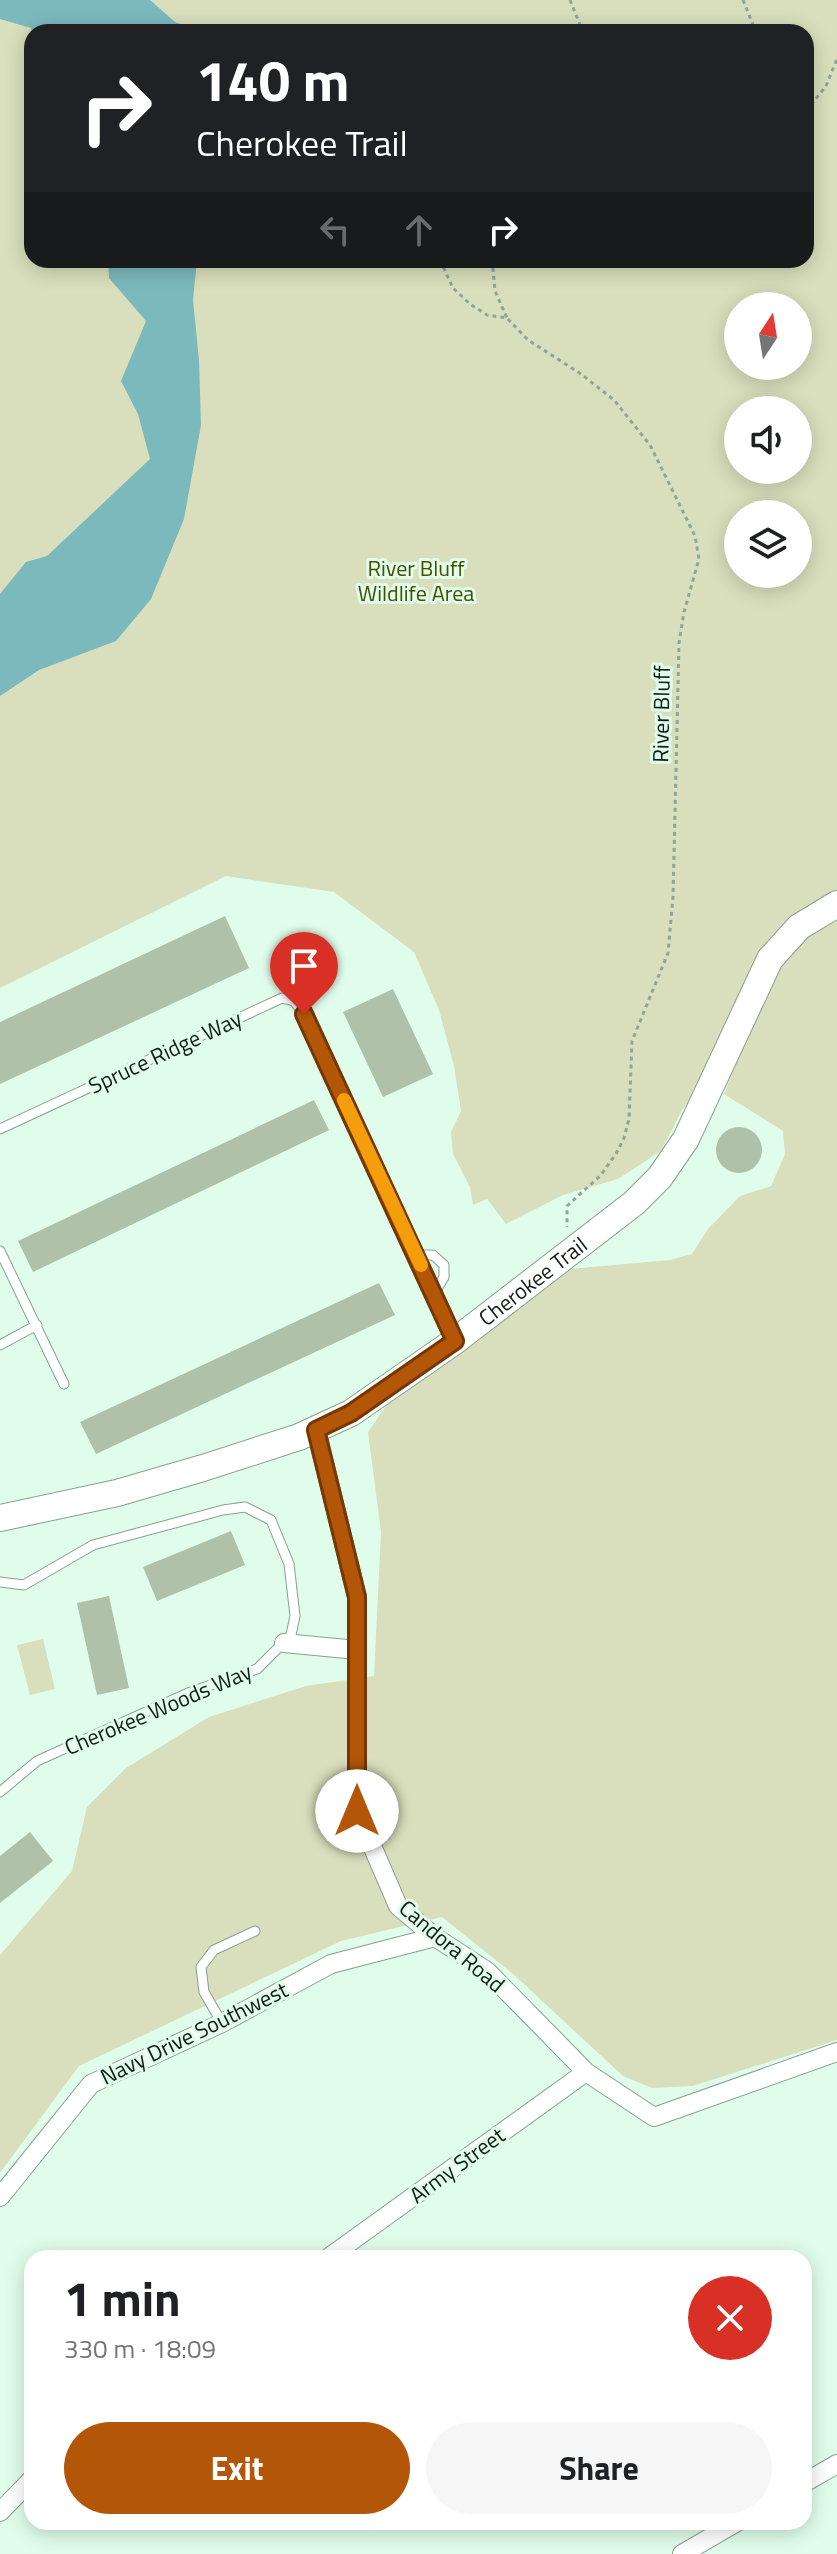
<!DOCTYPE html>
<meta charset="utf-8">
<style>
:root{--surface:#fff;--page:#f6f6f6;--text:#202124;--muted:#757577;--accent:#b45607}
body{margin:0;font-family:"Titillium Web",sans-serif;background:var(--page);color:var(--text);height:100vh;display:flex;flex-direction:column;font-size:30px;white-space:nowrap}
*{box-sizing:border-box;margin:0}
p{font-size:26px;color:var(--muted)}
.icon{flex:none;width:44px;height:44px;fill:none;stroke:currentColor;stroke-width:2;stroke-linecap:round;stroke-linejoin:round}
.map{position:relative;flex:1;overflow:hidden}
.side{position:absolute;left:24px;top:2250px;width:788px;height:280px;display:flex;flex-direction:column;background:var(--surface);border-radius:24px;box-shadow:0 4px 20px #0003}
.side>*{flex:none}
.top-card{position:absolute;left:24px;top:24px;width:790px;height:244px;border-radius:24px;box-shadow:0 4px 20px #0003;background:#202124;color:#fff;overflow:hidden}
.needle{width:52px;rotate:12deg}
.tools{position:absolute;left:724px;top:292px;display:grid;gap:16px}
.tools a{display:grid;place-items:center;width:88px;height:88px;border-radius:50%;background:var(--surface);box-shadow:0 4px 20px #0003;font-size:40px}
.pin{position:absolute;display:grid;place-items:center;width:68px;height:68px;color:#fff;margin:-82px -34px;border-radius:50% 50% 50% 0;rotate:-45deg;box-shadow:0 0 8px #0007}
.pin .icon{rotate:45deg}
.me{position:absolute;width:88px;margin:-44px;rotate:0deg;stroke-linejoin:round;filter:drop-shadow(0 0 6px #0008)}
.turn{display:flex;align-items:center;gap:28px;height:168px;padding:0 40px;font-size:36px}
.turn .icon{width:104px;height:104px;stroke-width:2.5}
.turn b{display:block;font-size:56px;line-height:68px}
.lanes{display:flex;align-items:center;height:76px;padding:0 40px;background:#0003;justify-content:center;gap:40px;direction:ltr}
.lanes .off{opacity:.35}
.round{display:grid;place-items:center;flex:none;width:84px;height:84px;border-radius:42px;background:var(--page)}
.summary{display:flex;align-items:center;justify-content:space-between;height:136px;padding:0 40px}
h1{font-size:48px;font-weight:700;line-height:60px}
.action{display:flex;gap:16px;margin-top:auto;padding:16px 40px}
.action a{flex:1;height:92px;border-radius:48px;background:var(--accent);color:#fff;font-size:32px;font-weight:700;line-height:92px;text-align:center}
.action a+a{background:var(--page);color:var(--text)}
.map>svg:first-child{display:block}
.green{fill:#d9dfbc;fill-rule:evenodd}
.water{fill:#7cb9bd}
.building{fill:#afc1a9}
.lines{fill:none;stroke-linecap:round;stroke-linejoin:round}
.lane-casing{stroke:#86a190;stroke-width:11}
.street-casing{stroke:#86a190;stroke-width:20}
.secondary-casing{stroke:#86a190;stroke-width:28}
.path{stroke:#8fa598;stroke-width:3;stroke-dasharray:4 4;stroke-linecap:butt}
.lane{stroke:#fff;stroke-width:9}
.street{stroke:#fff;stroke-width:18}
.secondary{stroke:#fff;stroke-width:26}
.route-casing{stroke:#753805;stroke-width:20}
.route{stroke:#b45607;stroke-width:14}
.slow{stroke:#f59e0b;stroke-width:14}
.labels{text-anchor:middle;stroke-width:6;stroke-linejoin:round;paint-order:stroke}
.park-label{font-size:22px;fill:#484f00;stroke:#e0fdeb}
.street-label{font-size:22px;fill:#111c15;stroke:#e0fdeb}
</style>
<div class="map">
<svg width="837" height="2554" viewBox="0 0 837 2554">
<rect width="100%" height="100%" fill="#e0fdeb"/>
<path class="green" d="M0 0H837V2040L693 2086 652 2088 623 2076 513 1974 442 1917 341 1941 79 2066 0 2173V1955L72 1871 87 1807 126 1768 209 1717 306 1686 374 1676 381 1532 368 1432 392 1397 569 1269 670 1260 692 1254 708 1229 740 1196 771 1186 785 1154 783 1131 724 1094 739 1055 727 1052 682 1110 661 1151 618 1179 563 1195 506 1224 487 1199 473 1205 470 1187 453 1154 451 1132 461 1111 454 1066 439 1010 414 952 334 892 226 876 0 988ZM32 32H806V260H32ZM738 306H798V366H738ZM738 410H798V470H738ZM738 514H798V574H738Z
M43 1639 55 1689 30 1695 17 1645Z"/>
<path class="water" d="M0 0H150L175 22 201 32H32L31 28 0 19Z
M108 260H197L193 300 199 360 201 425 184 519 151 599 116 641 39 670 0 696V594L26 562 47 556 150 459 138 414 121 381 146 321 109 278Z"/>
<path class="building" d="M225 916 249 968 0 1084V1022Z
M393 989 433 1074 383 1097 343 1012Z
M314 1100 329 1130 33 1272 18 1241Z
M716 1150a23 23 0 1 1 46 0a23 23 0 1 1-46 0Z
M379 1283 395 1315 96 1454 80 1422Z
M231 1531 245 1565 157 1601 143 1567Z
M109 1596 129 1688 97 1695 77 1603Z
M30 1832 53 1861 0 1903V1856Z"/>
<g class="lines">
<g class="lane-casing">
<path id="lane" d="M0 1129 282 998 294 1001 304 1014 454 1338
M0 1251 64 1384
M416 1255H433L444 1265V1277L434 1294
M0 1345 37 1325
M0 1582 24 1585 93 1545 223 1510 245 1507 271 1520 289 1564 295 1616 291 1635 257 1669 188 1693 37 1761 0 1792
M222 2023 204 1992 201 1967 214 1950 255 1931"/>
</g>
<g class="street-casing">
<path id="street" d="M316 1430 357 1597V1811L398 1906 435 1937 487 1971 586 2072 654 2117 837 2052
M284 1643 357 1650
M0 2197 91 2084 222 2023 331 1964 435 1937
M328 2258 586 2072
M804 2483 837 2464
M0 2512 32 2479
M682 2554 737 2522"/>
</g>
<g class="secondary-casing">
<g id="secondary">
<path id="s1" d="M0 1518 117 1493 203 1468 299 1437 351 1413 455 1341 634 1203 660 1177 686 1139 770 959 799 927 837 904"/>
</g>
</g>
<path class="path" d="M570 0 583 32
M743 0 756 32
M806 111 826 86 837 59
M440 260 453 288 470 304 487 315 507 318 528 340 581 374 614 400 650 445 695 536 699 559 684 612 679 643 673 897 668 953 632 1041 629 1119 624 1138 616 1154 600 1176 567 1206V1227
M492 260 495 291 507 318"/>
<use href="#lane" class="lane"/>
<use href="#street" class="street"/>
<use href="#secondary" class="secondary"/>
</g>
<g class="lines">
<g class="route-casing">
<path id="route" d="M304 1014 455 1341 351 1413 316 1430 357 1597V1811"/>
</g>
<use href="#route" class="route"/>
<path class="slow" d="M344 1100 421 1265"/>
</g>
<g class="labels">
<g class="park-label">
<text x="416" y="576">River Bluff<tspan x="416" dy="25">Wildlife Area</tspan></text>
</g>
<g class="street-label">
<text transform="translate(661 714) rotate(-89)" y="8">River Bluff</text>
<text transform="translate(165 1052) rotate(-25)" y="8">Spruce Ridge Way</text>
<text dy="8" stroke="none"><textPath href="#s1" startOffset="592">Cherokee Trail</textPath></text>
<text transform="translate(158 1709) rotate(-23)" y="8">Cherokee Woods Way</text>
<text transform="translate(452 1946) rotate(40)" y="8">Candora Road</text>
<text transform="translate(194 2033) rotate(-26)" y="8">Navy Drive Southwest</text>
<text transform="translate(457 2165) rotate(-36)" y="8">Army Street</text>
</g>
</g>
</svg>
<div class="tools">
<a><svg class="needle" viewBox="-14 -14 28 28"><path d="M0-13l5 13h-10z" fill="#e53935"/><path d="M0 13l5-13h-10z" fill="#757577"/></svg></a>
<a><svg class="icon" aria-label="sound" viewBox="0 0 24 24"><path d="M4 9h4l5-4v14l-5-4H4zM17 9q2 3 0 6"/></svg></a>
<a><svg class="icon" aria-label="layers" viewBox="0 0 24 24"><path d="M12 4l9 5-9 5-9-5zM3 14l9 5 9-5"/></svg></a>
</div>
<div class="pin" style="left:304px;top:1014px;background:#d93025"><svg class="icon" aria-label="arrive" viewBox="0 0 24 24"><path d="M6 21V4h12l-3 4 3 4H6"/></svg></div>
<svg class="me" style="left:357px;top:1811px" viewBox="-20 -20 40 40"><circle r="19" fill="#fff"/><path d="M0-13L10 11 0 6-10 11z" fill="#b45607"/></svg>
<div class="top-card">
<div class="turn"><svg class="icon" aria-label="right" viewBox="0 0 24 24"><path d="M7 20v-9h11M14 6l5 5-5 5"/></svg><div><b>140 m</b>Cherokee Trail</div></div>
<div class="lanes"><svg class="icon off" aria-label="left" viewBox="0 0 24 24"><path d="M17 20v-9H6M10 6l-5 5 5 5"/></svg><svg class="icon off" aria-label="ahead" viewBox="0 0 24 24"><path d="M12 20V5M6 11l6-6 6 6"/></svg><svg class="icon" aria-label="right" viewBox="0 0 24 24"><path d="M7 20v-9h11M14 6l5 5-5 5"/></svg></div>
</div>
<section class="side">
<div class="summary"><div><h1>1 min</h1><p>330 m · 18:09</p></div><a class="round" style="background:#d93025;color:#fff"><svg class="icon" aria-label="close" viewBox="0 0 24 24"><path d="M6 6l12 12M18 6L6 18"/></svg></a></div>
<div class="action"><a>Exit</a><a>Share</a></div>
</section>
</div>
